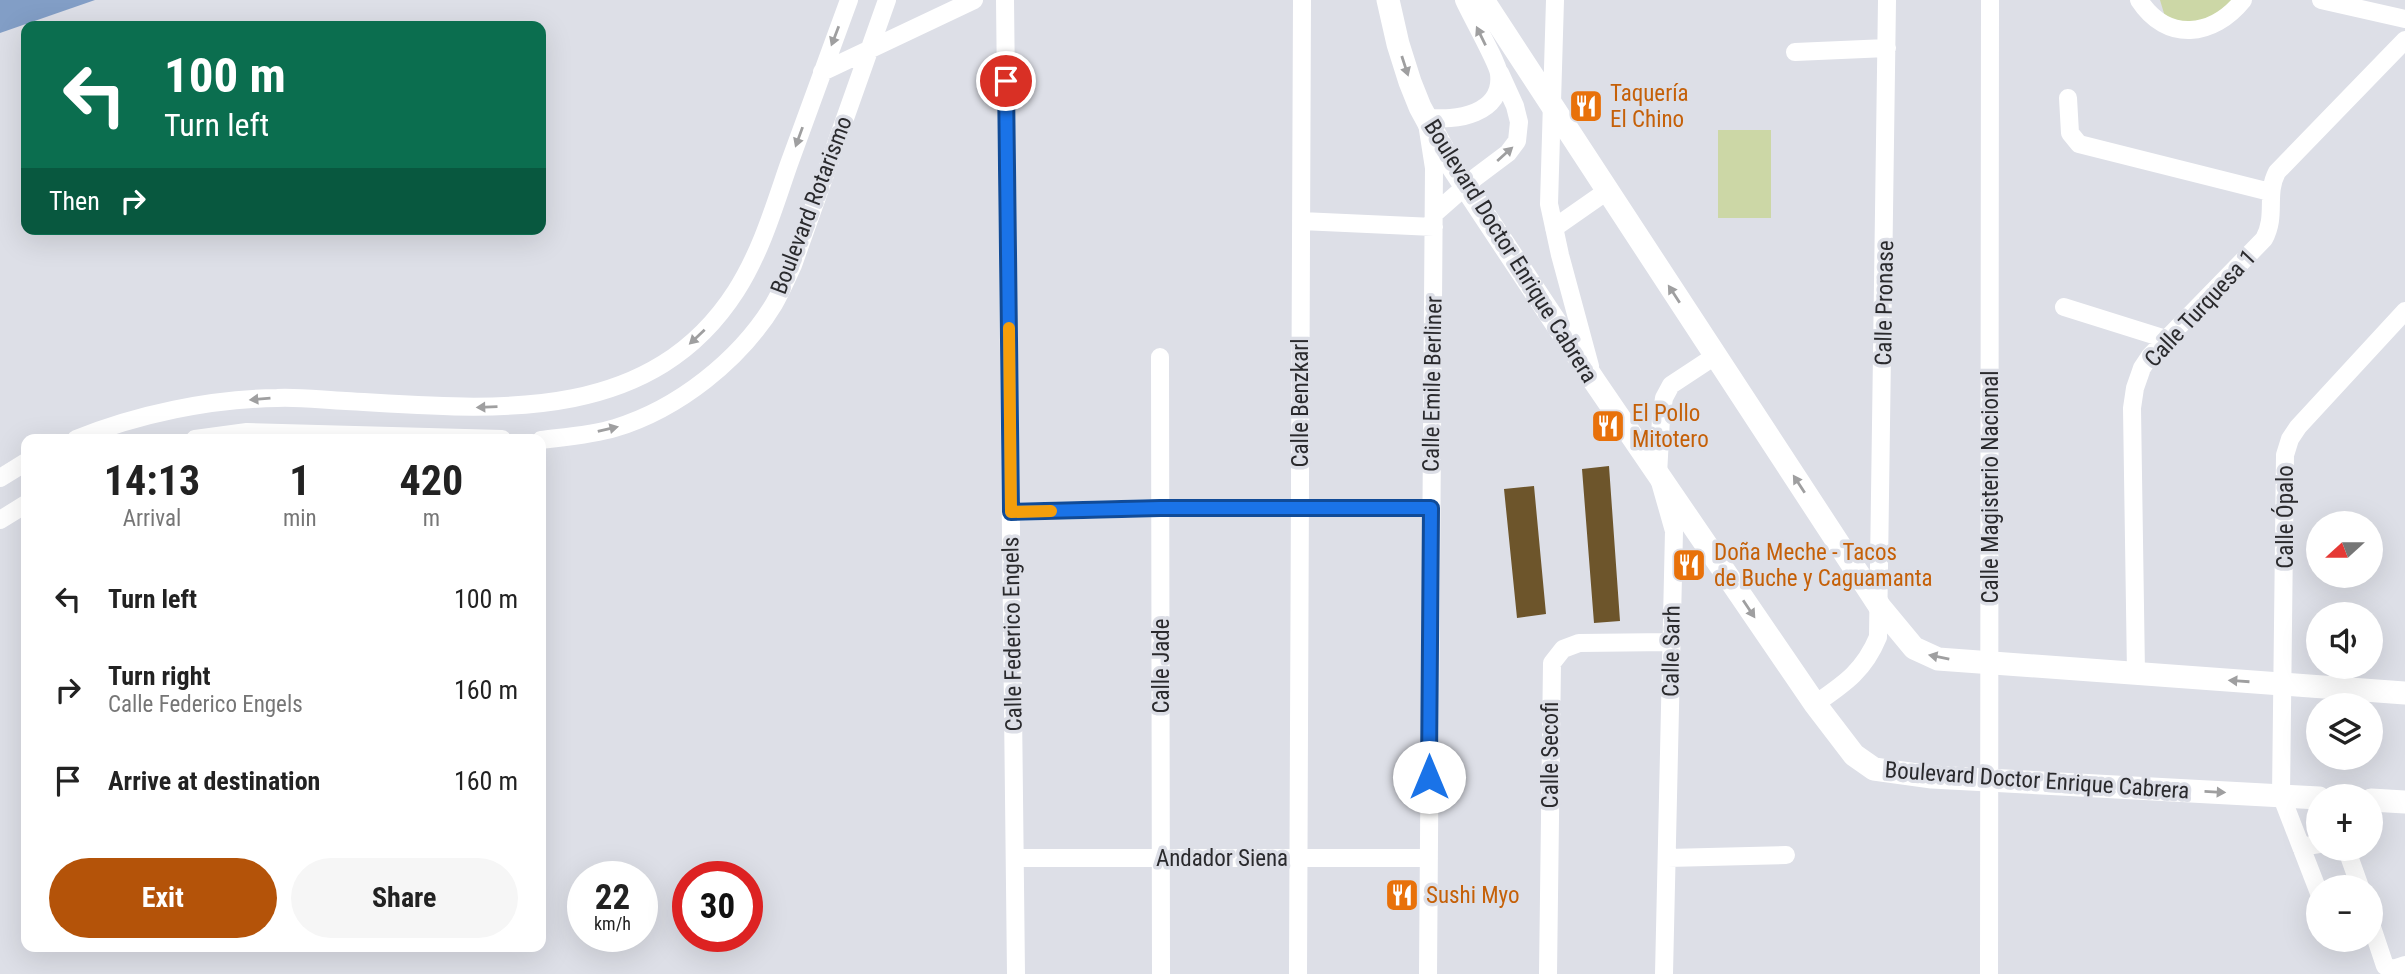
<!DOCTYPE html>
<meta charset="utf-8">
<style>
:root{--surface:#fff;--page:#f6f6f6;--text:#222;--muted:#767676;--accent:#b45309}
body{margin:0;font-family:"Roboto Condensed",sans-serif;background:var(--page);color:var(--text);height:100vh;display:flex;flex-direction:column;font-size:26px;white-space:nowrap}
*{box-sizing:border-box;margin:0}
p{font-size:23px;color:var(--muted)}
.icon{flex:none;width:38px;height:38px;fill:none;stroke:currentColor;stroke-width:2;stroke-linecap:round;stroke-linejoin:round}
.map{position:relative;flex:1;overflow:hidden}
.side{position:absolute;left:21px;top:434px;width:525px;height:518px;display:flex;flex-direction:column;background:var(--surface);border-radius:14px;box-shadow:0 7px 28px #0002}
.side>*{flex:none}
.guide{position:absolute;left:21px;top:21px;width:525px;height:214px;border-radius:14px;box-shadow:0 7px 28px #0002;background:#0b6e4f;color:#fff;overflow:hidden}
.needle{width:46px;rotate:249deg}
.controls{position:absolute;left:2306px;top:511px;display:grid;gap:14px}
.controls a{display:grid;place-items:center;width:77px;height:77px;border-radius:50%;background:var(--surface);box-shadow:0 7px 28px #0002;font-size:35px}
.speed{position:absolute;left:567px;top:861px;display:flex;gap:14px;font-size:35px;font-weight:700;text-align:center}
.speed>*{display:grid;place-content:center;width:91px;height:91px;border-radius:50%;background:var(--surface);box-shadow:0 7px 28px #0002;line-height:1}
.speed small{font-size:18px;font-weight:400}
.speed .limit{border:10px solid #d22;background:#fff;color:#111}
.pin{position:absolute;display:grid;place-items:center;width:60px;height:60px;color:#fff;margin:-30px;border:4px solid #fff;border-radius:50%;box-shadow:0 2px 7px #0007}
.me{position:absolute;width:77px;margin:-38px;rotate:0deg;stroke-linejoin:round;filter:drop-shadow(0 0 5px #0008)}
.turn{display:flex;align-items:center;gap:24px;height:147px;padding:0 28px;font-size:32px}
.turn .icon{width:91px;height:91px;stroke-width:2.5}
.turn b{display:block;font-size:49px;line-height:60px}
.then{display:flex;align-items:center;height:66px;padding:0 28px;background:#0003;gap:14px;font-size:26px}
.eta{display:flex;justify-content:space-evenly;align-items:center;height:119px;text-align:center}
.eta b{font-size:42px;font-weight:700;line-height:49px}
.action{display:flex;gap:14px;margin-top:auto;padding:14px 28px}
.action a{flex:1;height:80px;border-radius:42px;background:var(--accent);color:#fff;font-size:28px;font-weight:700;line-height:80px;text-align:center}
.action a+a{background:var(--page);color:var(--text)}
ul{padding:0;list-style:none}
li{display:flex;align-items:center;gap:21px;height:91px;padding:0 28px}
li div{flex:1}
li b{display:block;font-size:26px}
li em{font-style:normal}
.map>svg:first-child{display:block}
.green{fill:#ccd7a6}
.water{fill:#829ec6}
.building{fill:#6d552b}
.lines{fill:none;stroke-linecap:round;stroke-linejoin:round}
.minor{stroke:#fff;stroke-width:18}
.major{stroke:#fff;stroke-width:23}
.oneway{fill:#9f9fa0}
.route-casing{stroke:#114b97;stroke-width:18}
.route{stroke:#1a73e8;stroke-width:12}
.slow{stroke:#f59e0b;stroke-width:12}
.labels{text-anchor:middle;stroke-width:7;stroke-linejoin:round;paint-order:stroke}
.food-label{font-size:23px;fill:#c56008;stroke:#dddfe7;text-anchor:start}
.street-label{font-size:23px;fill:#2a2a2d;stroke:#dddfe7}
</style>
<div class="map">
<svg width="2405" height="974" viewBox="0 0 2405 974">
<rect width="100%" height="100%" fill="#dddfe7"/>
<path class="green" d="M2160 0H2243L2213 31 2166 20Z
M1718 130H1771V218H1718Z"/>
<path class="water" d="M0 0H95L0 33Z"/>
<path class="building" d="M1609 466 1620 621 1594 623 1582 469Z
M1534 486 1546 614 1517 618 1504 489Z"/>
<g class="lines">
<path class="minor" d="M1005 0 1016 974
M1555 0 1549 204 1560 255 1590 366
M2139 0C2167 43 2213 37 2243 0
M2321 0 2405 19
M1795 52 1887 48
M822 72 974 0
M2068 98 2070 133 2079 144 2270 192
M1434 214 1476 177 1508 153 1517 141 1519 122 1515 106 1500 73
M1301 221 1434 227
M1554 228 1607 191
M2064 307 2166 339
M1160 357 1161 974
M76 439C138 414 210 399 277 398 300 397 323 400 346 401 487 409 648 428 736 291 761 252 774 207 789 164 809 109 829 55 849 0
M195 439 247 432 502 439
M541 440C565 437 592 435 615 428 678 409 740 360 774 304 781 292 787 278 793 265L887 0
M0 478 26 462
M1011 512 1160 508H1431
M0 520 26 504
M2136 673 2132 408 2135 388 2142 368 2150 356 2264 239C2277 215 2265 195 2277 172L2405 40
M1815 704C1844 684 1864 671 1878 637L1887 0
M2301 847 2319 844
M2344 849 2349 856 2360 887
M1015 858H1429
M1667 858 1786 855
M2319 893 2281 795 2285 455 2290 439 2298 427 2405 311
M2371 924 2385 966 2393 969 2405 965
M1298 974 1302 0
M1428 974 1434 168 1426 117C1455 122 1504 114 1499 74 1498 63 1470 14 1464 0
M1548 974 1552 663 1563 649 1579 643 1671 642
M1664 974 1674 531 1658 475 1661 418 1664 398 1671 385 1715 356
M1989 974 1990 0"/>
<path class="major" d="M1388 0 1398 44 1410 82 1420 107 1452 166 1595 382 1815 704 1854 755 1874 769 1932 777 2319 798
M1483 0 1880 607 1914 648 1938 659 2405 693
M2371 800 2405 802"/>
</g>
<defs><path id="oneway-solid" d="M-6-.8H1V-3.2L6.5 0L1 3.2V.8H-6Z" transform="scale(1.75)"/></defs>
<g class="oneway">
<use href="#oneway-solid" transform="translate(835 36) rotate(111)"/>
<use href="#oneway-solid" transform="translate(1481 36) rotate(-116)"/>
<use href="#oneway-solid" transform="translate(1405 66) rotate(72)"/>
<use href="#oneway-solid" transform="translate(799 137) rotate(110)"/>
<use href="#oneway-solid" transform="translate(1505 154) rotate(-42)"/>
<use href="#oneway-solid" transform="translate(1674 294) rotate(-123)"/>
<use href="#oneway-solid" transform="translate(697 337) rotate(137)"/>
<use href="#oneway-solid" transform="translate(260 399) rotate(175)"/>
<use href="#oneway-solid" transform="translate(487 407) rotate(178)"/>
<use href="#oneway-solid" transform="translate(608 429) rotate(-13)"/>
<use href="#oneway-solid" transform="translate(1799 484) rotate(-123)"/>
<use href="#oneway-solid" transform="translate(1749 609) rotate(56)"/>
<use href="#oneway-solid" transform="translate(1939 657) rotate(-169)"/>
<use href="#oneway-solid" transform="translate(2239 681) rotate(-176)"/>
<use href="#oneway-solid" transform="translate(2215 792) rotate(3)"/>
</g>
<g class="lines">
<g class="route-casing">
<path id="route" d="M1006 81 1011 512 1160 508H1431L1429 777"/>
</g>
<use href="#route" class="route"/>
<path class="slow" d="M1009 328 1011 512 1051 511"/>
</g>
<defs>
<g id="restaurant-square" transform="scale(1.75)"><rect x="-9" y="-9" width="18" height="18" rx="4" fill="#e8710a" stroke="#dddfe7"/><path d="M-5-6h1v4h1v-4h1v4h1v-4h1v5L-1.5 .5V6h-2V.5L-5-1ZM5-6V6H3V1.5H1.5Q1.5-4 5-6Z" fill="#fff"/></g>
</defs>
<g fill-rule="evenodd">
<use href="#restaurant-square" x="1586" y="106"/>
<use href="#restaurant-square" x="1608" y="426"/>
<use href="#restaurant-square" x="1689" y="565"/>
<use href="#restaurant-square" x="1402" y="895"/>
</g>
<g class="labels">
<g class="food-label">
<text x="1610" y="101">Taquería<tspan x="1610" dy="26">El Chino</tspan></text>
<text x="1632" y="421">El Pollo<tspan x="1632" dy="26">Mitotero</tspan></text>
<text x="1714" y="560">Doña Meche - Tacos<tspan x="1714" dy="26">de Buche y Caguamanta</tspan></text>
<text x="1426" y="903">Sushi Myo</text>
</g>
<g class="street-label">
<text transform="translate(811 205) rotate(-69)" y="8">Boulevard Rotarismo</text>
<text transform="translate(1511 251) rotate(58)" y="8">Boulevard Doctor Enrique Cabrera</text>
<text transform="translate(1884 303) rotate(-89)" y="8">Calle Pronase</text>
<text transform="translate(2200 308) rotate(-47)" y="8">Calle Turquesa 1</text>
<text transform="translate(1432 384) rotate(-89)" y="8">Calle Emile Berliner</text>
<text transform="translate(1300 403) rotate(-90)" y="8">Calle Benzkarl</text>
<text transform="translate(1990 487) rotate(-90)" y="8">Calle Magisterio Nacional</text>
<text transform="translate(2285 517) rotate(-90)" y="8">Calle Ópalo</text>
<text transform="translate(1012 634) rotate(-91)" y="8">Calle Federico Engels</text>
<text transform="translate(1671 651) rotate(-89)" y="8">Calle Sarh</text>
<text transform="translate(1161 666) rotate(-90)" y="8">Calle Jade</text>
<text transform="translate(1550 755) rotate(-90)" y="8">Calle Secofi</text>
<text transform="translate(2037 780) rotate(4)" y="8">Boulevard Doctor Enrique Cabrera</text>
<text x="1222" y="866">Andador Siena</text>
</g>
</g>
</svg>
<div class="controls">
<a><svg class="needle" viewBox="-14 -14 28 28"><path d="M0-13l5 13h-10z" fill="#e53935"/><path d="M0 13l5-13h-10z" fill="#767676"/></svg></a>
<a><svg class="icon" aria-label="sound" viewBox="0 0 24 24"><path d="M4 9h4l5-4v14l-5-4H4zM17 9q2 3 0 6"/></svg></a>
<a><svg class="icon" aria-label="layers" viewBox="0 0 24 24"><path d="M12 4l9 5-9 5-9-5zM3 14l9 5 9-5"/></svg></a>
<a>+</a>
<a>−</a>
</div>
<div class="speed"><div>22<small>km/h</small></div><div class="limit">30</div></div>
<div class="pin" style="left:1006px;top:81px;background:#d93025"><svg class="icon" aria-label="arrive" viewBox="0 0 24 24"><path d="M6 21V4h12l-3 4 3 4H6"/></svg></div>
<svg class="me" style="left:1429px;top:777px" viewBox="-20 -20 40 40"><circle r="19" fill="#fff"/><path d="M0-13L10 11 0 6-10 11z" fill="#1a73e8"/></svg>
<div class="guide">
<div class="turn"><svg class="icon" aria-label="left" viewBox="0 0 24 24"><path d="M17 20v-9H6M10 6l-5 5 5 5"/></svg><div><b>100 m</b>Turn left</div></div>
<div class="then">Then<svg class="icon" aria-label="right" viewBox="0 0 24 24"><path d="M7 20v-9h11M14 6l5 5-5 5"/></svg></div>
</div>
<section class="side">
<div class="eta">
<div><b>14:13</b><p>Arrival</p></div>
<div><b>1</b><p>min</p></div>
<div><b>420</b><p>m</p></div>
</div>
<ul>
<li><svg class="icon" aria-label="left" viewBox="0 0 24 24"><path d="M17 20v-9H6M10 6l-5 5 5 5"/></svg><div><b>Turn left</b></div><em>100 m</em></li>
<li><svg class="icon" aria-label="right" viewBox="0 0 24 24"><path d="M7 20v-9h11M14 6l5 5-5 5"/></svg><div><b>Turn right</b><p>Calle Federico Engels</p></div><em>160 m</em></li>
<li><svg class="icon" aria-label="arrive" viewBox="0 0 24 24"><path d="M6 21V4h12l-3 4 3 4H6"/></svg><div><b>Arrive at destination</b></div><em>160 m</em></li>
</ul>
<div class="action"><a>Exit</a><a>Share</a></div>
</section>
</div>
